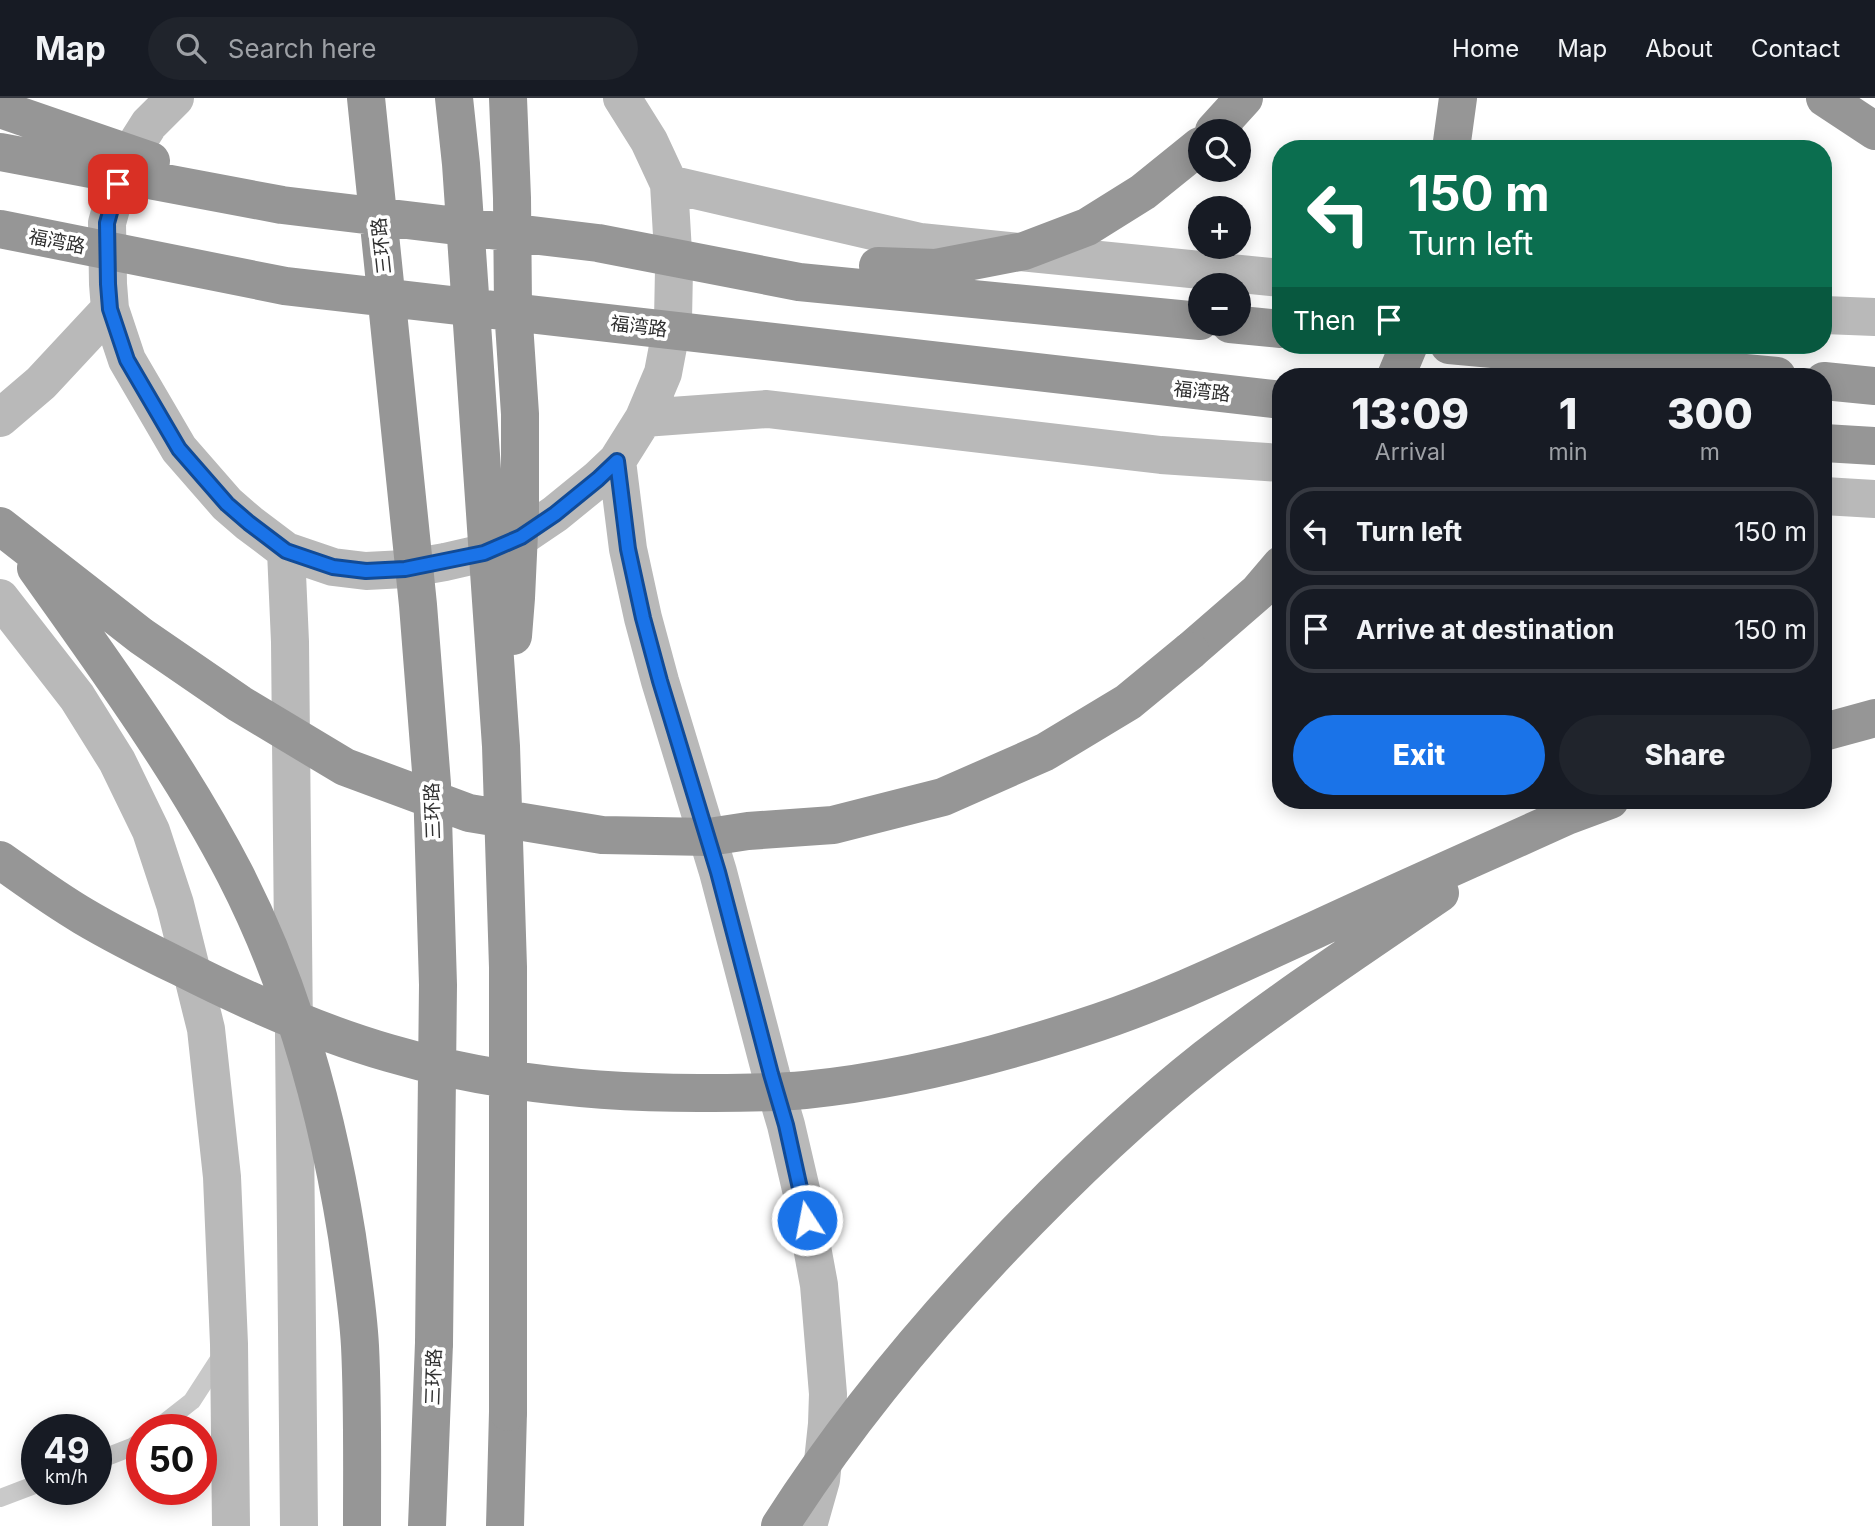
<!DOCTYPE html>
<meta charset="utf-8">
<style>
:root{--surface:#171b24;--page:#20242c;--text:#f1f3f6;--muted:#9ea1a6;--line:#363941;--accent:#1a73e8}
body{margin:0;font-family:Inter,"Noto Sans SC",sans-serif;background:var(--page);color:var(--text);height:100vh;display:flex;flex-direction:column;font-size:26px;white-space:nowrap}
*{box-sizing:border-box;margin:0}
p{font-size:23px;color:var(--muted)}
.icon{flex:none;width:38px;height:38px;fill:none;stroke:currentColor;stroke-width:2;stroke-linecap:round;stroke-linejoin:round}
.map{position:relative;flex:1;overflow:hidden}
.sheet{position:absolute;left:1272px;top:270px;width:560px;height:441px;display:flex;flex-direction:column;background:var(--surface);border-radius:28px;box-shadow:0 4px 18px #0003}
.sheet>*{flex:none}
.banner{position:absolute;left:1272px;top:42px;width:560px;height:214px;border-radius:28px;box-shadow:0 4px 18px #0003;background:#0b6e4f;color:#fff;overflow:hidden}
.fabs{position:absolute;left:1188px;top:21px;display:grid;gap:14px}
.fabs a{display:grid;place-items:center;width:63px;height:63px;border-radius:50%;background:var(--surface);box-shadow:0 4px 18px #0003;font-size:35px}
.speed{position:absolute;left:21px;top:1316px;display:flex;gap:14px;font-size:35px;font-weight:700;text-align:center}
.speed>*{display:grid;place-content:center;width:91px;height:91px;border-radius:50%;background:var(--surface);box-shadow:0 4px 18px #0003;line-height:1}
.speed small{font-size:18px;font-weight:400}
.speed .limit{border:10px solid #d22;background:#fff;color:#111}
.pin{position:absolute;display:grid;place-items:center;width:60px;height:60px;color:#fff;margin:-30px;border-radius:14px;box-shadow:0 4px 10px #0006}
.me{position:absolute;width:77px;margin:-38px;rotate:349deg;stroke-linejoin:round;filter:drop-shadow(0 0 5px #0008)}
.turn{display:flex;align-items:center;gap:24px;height:147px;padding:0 21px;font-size:32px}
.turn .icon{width:91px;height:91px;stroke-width:2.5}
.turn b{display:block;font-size:49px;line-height:60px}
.then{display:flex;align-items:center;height:66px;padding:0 21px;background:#0003;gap:14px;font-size:26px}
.eta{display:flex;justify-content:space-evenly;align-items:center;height:119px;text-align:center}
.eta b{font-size:42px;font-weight:800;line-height:49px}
.action{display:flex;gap:14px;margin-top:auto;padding:14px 21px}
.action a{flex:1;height:80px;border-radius:42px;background:var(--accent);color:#fff;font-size:28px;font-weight:800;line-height:80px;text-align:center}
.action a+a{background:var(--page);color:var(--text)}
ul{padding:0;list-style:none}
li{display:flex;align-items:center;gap:21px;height:88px;margin:0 14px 10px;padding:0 7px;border:4px solid var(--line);border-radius:28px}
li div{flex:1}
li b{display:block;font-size:26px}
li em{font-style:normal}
header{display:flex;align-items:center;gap:42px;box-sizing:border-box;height:98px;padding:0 35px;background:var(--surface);border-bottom:2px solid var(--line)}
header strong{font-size:33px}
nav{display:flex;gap:38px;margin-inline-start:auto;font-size:24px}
.search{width:490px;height:63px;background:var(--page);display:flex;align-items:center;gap:18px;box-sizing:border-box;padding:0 24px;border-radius:38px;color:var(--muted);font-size:26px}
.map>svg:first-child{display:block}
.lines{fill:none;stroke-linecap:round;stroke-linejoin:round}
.lane{stroke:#c9c9c9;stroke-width:18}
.secondary{stroke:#b9b9b9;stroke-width:38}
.highway{stroke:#969696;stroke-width:38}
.highway-bridge{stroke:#969696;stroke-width:38}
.route-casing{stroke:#114b97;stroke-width:18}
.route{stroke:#1a73e8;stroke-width:12}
.labels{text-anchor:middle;stroke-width:7;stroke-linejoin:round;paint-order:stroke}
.street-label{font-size:19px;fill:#2f2f2f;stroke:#fff}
</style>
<header>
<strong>Map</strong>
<div class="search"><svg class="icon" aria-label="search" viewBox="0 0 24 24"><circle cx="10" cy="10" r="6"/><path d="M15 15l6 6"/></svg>Search here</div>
<nav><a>Home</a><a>Map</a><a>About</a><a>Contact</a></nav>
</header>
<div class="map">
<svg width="1875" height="1428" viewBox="0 0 1875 1428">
<rect width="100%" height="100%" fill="#fff"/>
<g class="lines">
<path class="lane" d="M155 1332 192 1303 223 1255
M96 1363 132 1349 142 1342
M0 1400 37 1386"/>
<path class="secondary" d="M175 0 149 26 123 67 107 125 108 186 110 211 127 262 179 351 227 406 249 425 286 453 333 469 366 473 405 471 445 464 484 455 521 439 555 416 598 381 617 363 644 320 663 275 673 222 674 171 669 86 649 43 622 0
M669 86 920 144 1281 180
M1824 217 1875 219
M0 320 41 285 110 211
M644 320 767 311 1161 357 1281 365
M617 363 628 451 643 520 660 583 718 774 771 976 786 1027 803 1100 819 1187 828 1296 827 1326 821 1382 808 1428
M1824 398 1875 401
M286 453 290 544 299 1428
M0 500 77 599 117 663 151 733 175 806 206 931 222 1079 229 1246 231 1428"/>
<path class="highway" d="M1825 0 1875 33
M1214 33 1244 0
M1451 51 1458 0
M1230 226 1281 231
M1449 247 1777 278
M1396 278 1409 247
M1824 283 1875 288
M1824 345 1875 348
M1190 553 1258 494 1281 467
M1824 634 1875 620
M427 1428 434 1245
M505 1428 508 1314"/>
<path class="highway-bridge" d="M366 0 418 507 432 686 438 887 434 1245
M454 0 461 66 501 648 508 869V1314
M508 0 512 100 513 210 520 316V413L516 500 513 538
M0 11 151 63
M0 54 282 107 598 145 799 184 1200 223
M0 131 285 188 1281 302
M878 168 936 170 1024 153 1087 129 1143 94 1200 48
M0 428 141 538 240 606 345 669 469 715 602 737 709 739 748 733 833 727 943 699 1045 654 1128 604 1190 553
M36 470C106 569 179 668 235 776 293 889 327 1013 347 1138 352 1174 358 1211 360 1248 363 1308 362 1368 362 1428
M0 762C27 781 54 801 83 818 115 837 147 853 180 869 247 903 316 934 389 955 494 986 603 996 713 995 743 995 774 995 805 992 905 982 1004 956 1099 924 1173 899 1244 864 1315 832 1399 793 1483 756 1567 718L1610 702
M780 1428C842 1331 914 1243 993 1159 1060 1088 1130 1020 1206 960 1281 902 1361 849 1440 795"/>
</g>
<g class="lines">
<g class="route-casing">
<path id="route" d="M118 86 107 125 108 186 110 211 127 262 179 351 227 406 249 425 286 453 333 469 366 473 405 471 484 455 521 439 555 416 598 381 617 363 628 451 643 520 660 583 718 774 771 976 786 1027 807 1122"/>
</g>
<use href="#route" class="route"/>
</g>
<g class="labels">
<g class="street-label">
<text transform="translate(57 143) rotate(11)" y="7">福湾路</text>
<text transform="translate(381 148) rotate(-96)" y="7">三环路</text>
<text transform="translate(639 228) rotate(7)" y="7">福湾路</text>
<text transform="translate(1202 293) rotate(6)" y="7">福湾路</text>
<text transform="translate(432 713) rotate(-92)" y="7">三环路</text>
<text transform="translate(433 1279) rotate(-88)" y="7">三环路</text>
</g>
</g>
</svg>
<div class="fabs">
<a><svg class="icon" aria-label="search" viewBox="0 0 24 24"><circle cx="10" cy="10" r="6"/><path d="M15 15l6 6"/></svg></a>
<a>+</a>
<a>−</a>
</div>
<div class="speed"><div>49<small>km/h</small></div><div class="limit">50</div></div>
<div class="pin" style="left:118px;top:86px;background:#d93025"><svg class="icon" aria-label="arrive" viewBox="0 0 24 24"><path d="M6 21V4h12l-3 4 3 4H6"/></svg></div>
<svg class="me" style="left:807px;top:1122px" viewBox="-20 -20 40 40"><circle r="17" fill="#1a73e8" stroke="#fff" stroke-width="3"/><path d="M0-11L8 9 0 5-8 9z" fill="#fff"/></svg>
<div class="banner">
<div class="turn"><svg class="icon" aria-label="left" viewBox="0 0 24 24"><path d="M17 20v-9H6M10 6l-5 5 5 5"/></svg><div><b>150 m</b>Turn left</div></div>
<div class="then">Then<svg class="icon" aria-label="arrive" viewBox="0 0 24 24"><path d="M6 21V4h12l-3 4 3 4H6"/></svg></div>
</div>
<section class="sheet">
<div class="eta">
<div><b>13:09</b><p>Arrival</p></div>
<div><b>1</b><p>min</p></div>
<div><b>300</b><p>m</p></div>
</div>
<ul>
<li><svg class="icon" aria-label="left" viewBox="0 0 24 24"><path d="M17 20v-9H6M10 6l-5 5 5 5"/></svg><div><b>Turn left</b></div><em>150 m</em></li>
<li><svg class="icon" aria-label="arrive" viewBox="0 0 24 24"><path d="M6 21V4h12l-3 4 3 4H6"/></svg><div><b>Arrive at destination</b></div><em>150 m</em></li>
</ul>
<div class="action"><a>Exit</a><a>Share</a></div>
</section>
</div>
